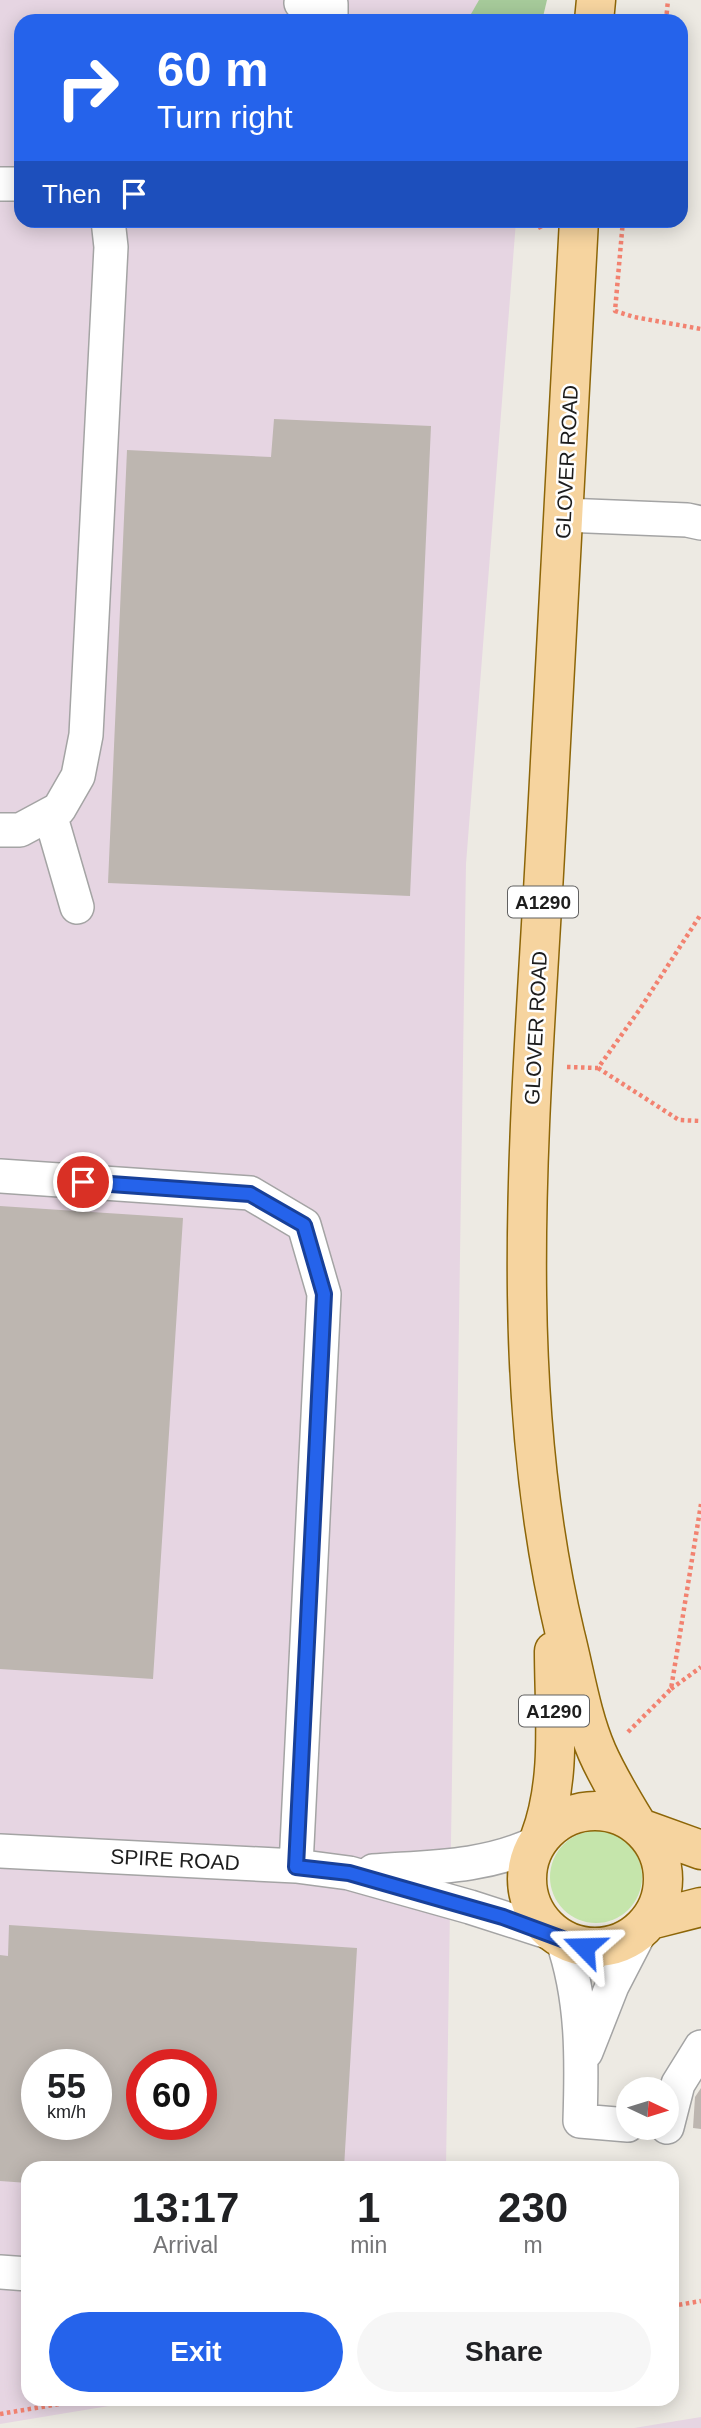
<!DOCTYPE html>
<style>
:root{--surface:#fff;--page:#f6f6f6;--text:#202124;--muted:#757577;--accent:#2563eb}
body{margin:0;font-family:Helvetica,sans-serif;background:var(--page);color:var(--text);height:100vh;display:flex;flex-direction:column;font-size:26px;white-space:nowrap}
*{box-sizing:border-box;margin:0}
p{font-size:23px;color:var(--muted)}
.icon{flex:none;width:38px;height:38px;fill:none;stroke:currentColor;stroke-width:2;stroke-linecap:round;stroke-linejoin:round}
.map{position:relative;flex:1;overflow:hidden}
.panel{position:absolute;left:21px;top:2161px;width:658px;height:245px;display:flex;flex-direction:column;background:var(--surface);border-radius:21px;box-shadow:0 4px 18px #0003}
.panel>*{flex:none}
.top-card{position:absolute;left:14px;top:14px;width:674px;height:214px;border-radius:21px;box-shadow:0 4px 18px #0003;background:#2563eb;color:#fff;overflow:hidden}
.needle{width:46px;rotate:94deg}
.fabs{position:absolute;left:616px;top:2077px;display:grid;gap:14px}
.fabs a{display:grid;place-items:center;width:63px;height:63px;border-radius:50%;background:var(--surface);box-shadow:0 4px 18px #0003;font-size:35px}
.speed{position:absolute;left:21px;top:2049px;display:flex;gap:14px;font-size:35px;font-weight:700;text-align:center}
.speed>*{display:grid;place-content:center;width:91px;height:91px;border-radius:50%;background:var(--surface);box-shadow:0 4px 18px #0003;line-height:1}
.speed small{font-size:18px;font-weight:400}
.speed .limit{border:10px solid #d22;background:#fff;color:#111}
.pin{position:absolute;display:grid;place-items:center;width:60px;height:60px;color:#fff;margin:-30px;border:4px solid #fff;border-radius:50%;box-shadow:0 2px 7px #0007}
.me{position:absolute;width:77px;margin:-38px;rotate:292deg;stroke-linejoin:round;filter:drop-shadow(0 0 5px #0008)}
.turn{display:flex;align-items:center;gap:24px;height:147px;padding:0 28px;font-size:32px}
.turn .icon{width:91px;height:91px;stroke-width:2.5}
.turn b{display:block;font-size:49px;line-height:60px}
.then{display:flex;align-items:center;height:66px;padding:0 28px;background:#0003;gap:14px;font-size:26px}
.eta{display:flex;justify-content:space-evenly;align-items:center;height:119px;text-align:center}
.eta b{font-size:42px;font-weight:600;line-height:49px}
.primary-button{display:flex;gap:14px;margin-top:auto;padding:14px 28px}
.primary-button a{flex:1;height:80px;border-radius:42px;background:var(--accent);color:#fff;font-size:28px;font-weight:600;line-height:80px;text-align:center}
.primary-button a+a{background:var(--page);color:var(--text)}
.map>svg:first-child{display:block}
.industrial{fill:#e6d5e2;fill-rule:evenodd}
.grass{fill:#c5e5ab}
.forest{fill:#a6ca9a}
.building{fill:#bdb6b0;fill-rule:evenodd}
.lines{fill:none;stroke-linecap:round;stroke-linejoin:round}
.minor-casing{stroke:#a4a4a4;stroke-width:36}
.major-casing{stroke:#8d6608;stroke-width:41}
.path{stroke:#f28270;stroke-width:4.5;stroke-dasharray:3.5 3.5;stroke-linecap:butt}
.minor{stroke:#fff;stroke-width:33}
.major{stroke:#f6d49f;stroke-width:38}
.route-casing{stroke:#184099;stroke-width:18}
.route{stroke:#2563eb;stroke-width:12}
.labels{text-anchor:middle;stroke-width:5;stroke-linejoin:round;paint-order:stroke}
.shield{fill:#fff;stroke:#616161;stroke-width:2}
.shield-label{font-size:19px;font-weight:bold;fill:#1d1d1d}
.street-label{font-size:21px;fill:#1d1d1d;stroke:#fff}
</style>
<div class="map">
<svg width="701" height="2428" viewBox="0 0 701 2428">
<rect width="100%" height="100%" fill="#edeae3"/>
<path class="industrial" d="M0 0H533L532 21H21V220L516 221 466 864 446 2168H28V2399H151L0 2424ZM37 2065H96V2124H37ZM142 2065H201V2124H142Z
M701 2417V2428H634Z"/>
<path class="grass" d="M550 1877a46 46 0 1 1 92 0a46 46 0 1 1-92 0Z"/>
<path class="forest" d="M479 0H547L542 21H467Z"/>
<path class="building" d="M274 419 431 426 410 896 108 883 127 450 271 457Z
M0 1206 183 1218 153 1679 0 1669Z
M9 1925 357 1948 344 2168H28V2183L0 2181V1955L8 1956ZM37 2065H96V2124H37ZM142 2065H201V2124H142Z
M701 2088V2129L693 2128 695 2097Z"/>
<g class="lines">
<g class="minor-casing">
<path id="minor" d="M302 0 301 3 331 4V21
M0 184H21
M564 515 687 520 701 523
M50 814 77 907
M0 830H20L59 809 78 776 86 735 111 247 108 220
M0 1176 250 1193 304 1225 324 1294 296 1866
M0 1851 296 1866 349 1873 470 1907 554 1934
M373 1871C427 1867 486 1868 536 1843
M562 1939C583 1998 582 2060 580 2121L628 2125
M586 2052 612 1986 641 1930
M667 2127 678 2084 701 2047
M0 2272 28 2274"/>
</g>
<g class="major-casing">
<path id="major" d="M594 21 596 0
M579 220C568 432 557 644 545 855 531 1114 504 1379 565 1634 575 1673 581 1715 597 1752 608 1777 622 1800 636 1823
M527 1879a68 68 0 1 1 136 0a68 68 0 1 1-136 0Z
M643 1829 701 1850
M540 1837C562 1779 554 1712 554 1651
M650 1920 701 1907"/>
</g>
<path class="path" d="M666 21 668 0
M536 220 541 229
M623 220 615 311 634 317 701 329
M567 1067 598 1068 640 1009 701 914
M598 1068 679 1120 701 1121
M671 1689 701 1667
M628 1732 671 1689 701 1504
M672 2306 701 2301
M0 2414 89 2399"/>
<use href="#minor" class="minor"/>
<use href="#major" class="major"/>
</g>
<g class="lines">
<g class="route-casing">
<path id="route" d="M83 1182 250 1194 304 1225 324 1294 296 1867 349 1873 503 1917 584 1947"/>
</g>
<use href="#route" class="route"/>
</g>
<g class="labels">
<g class="shield">
<rect x="508" y="886.5" width="70" height="31" rx="5"/>
<rect x="519" y="1695.5" width="70" height="31" rx="5"/>
</g>
<g class="shield-label">
<text x="543" y="909">A1290</text>
<text x="554" y="1718">A1290</text>
</g>
<g class="street-label">
<text transform="translate(567 462) rotate(-87)" y="7">GLOVER ROAD</text>
<text transform="translate(536 1028) rotate(-87)" y="7">GLOVER ROAD</text>
<text transform="translate(175 1860) rotate(3)" y="7">SPIRE ROAD</text>
</g>
</g>
</svg>
<div class="fabs">
<a><svg class="needle" viewBox="-14 -14 28 28"><path d="M0-13l5 13h-10z" fill="#e53935"/><path d="M0 13l5-13h-10z" fill="#757577"/></svg></a>
</div>
<div class="speed"><div>55<small>km/h</small></div><div class="limit">60</div></div>
<div class="pin" style="left:83px;top:1182px;background:#d93025"><svg class="icon" aria-label="arrive" viewBox="0 0 24 24"><path d="M6 21V4h12l-3 4 3 4H6"/></svg></div>
<svg class="me" style="left:584px;top:1947px" viewBox="-20 -20 40 40"><path d="M0-17L14 15 0 8-14 15z" fill="#2563eb" stroke="#fff" stroke-width="4"/></svg>
<div class="top-card">
<div class="turn"><svg class="icon" aria-label="right" viewBox="0 0 24 24"><path d="M7 20v-9h11M14 6l5 5-5 5"/></svg><div><b>60 m</b>Turn right</div></div>
<div class="then">Then<svg class="icon" aria-label="arrive" viewBox="0 0 24 24"><path d="M6 21V4h12l-3 4 3 4H6"/></svg></div>
</div>
<section class="panel">
<div class="eta">
<div><b>13:17</b><p>Arrival</p></div>
<div><b>1</b><p>min</p></div>
<div><b>230</b><p>m</p></div>
</div>
<div class="primary-button"><a>Exit</a><a>Share</a></div>
</section>
</div>
